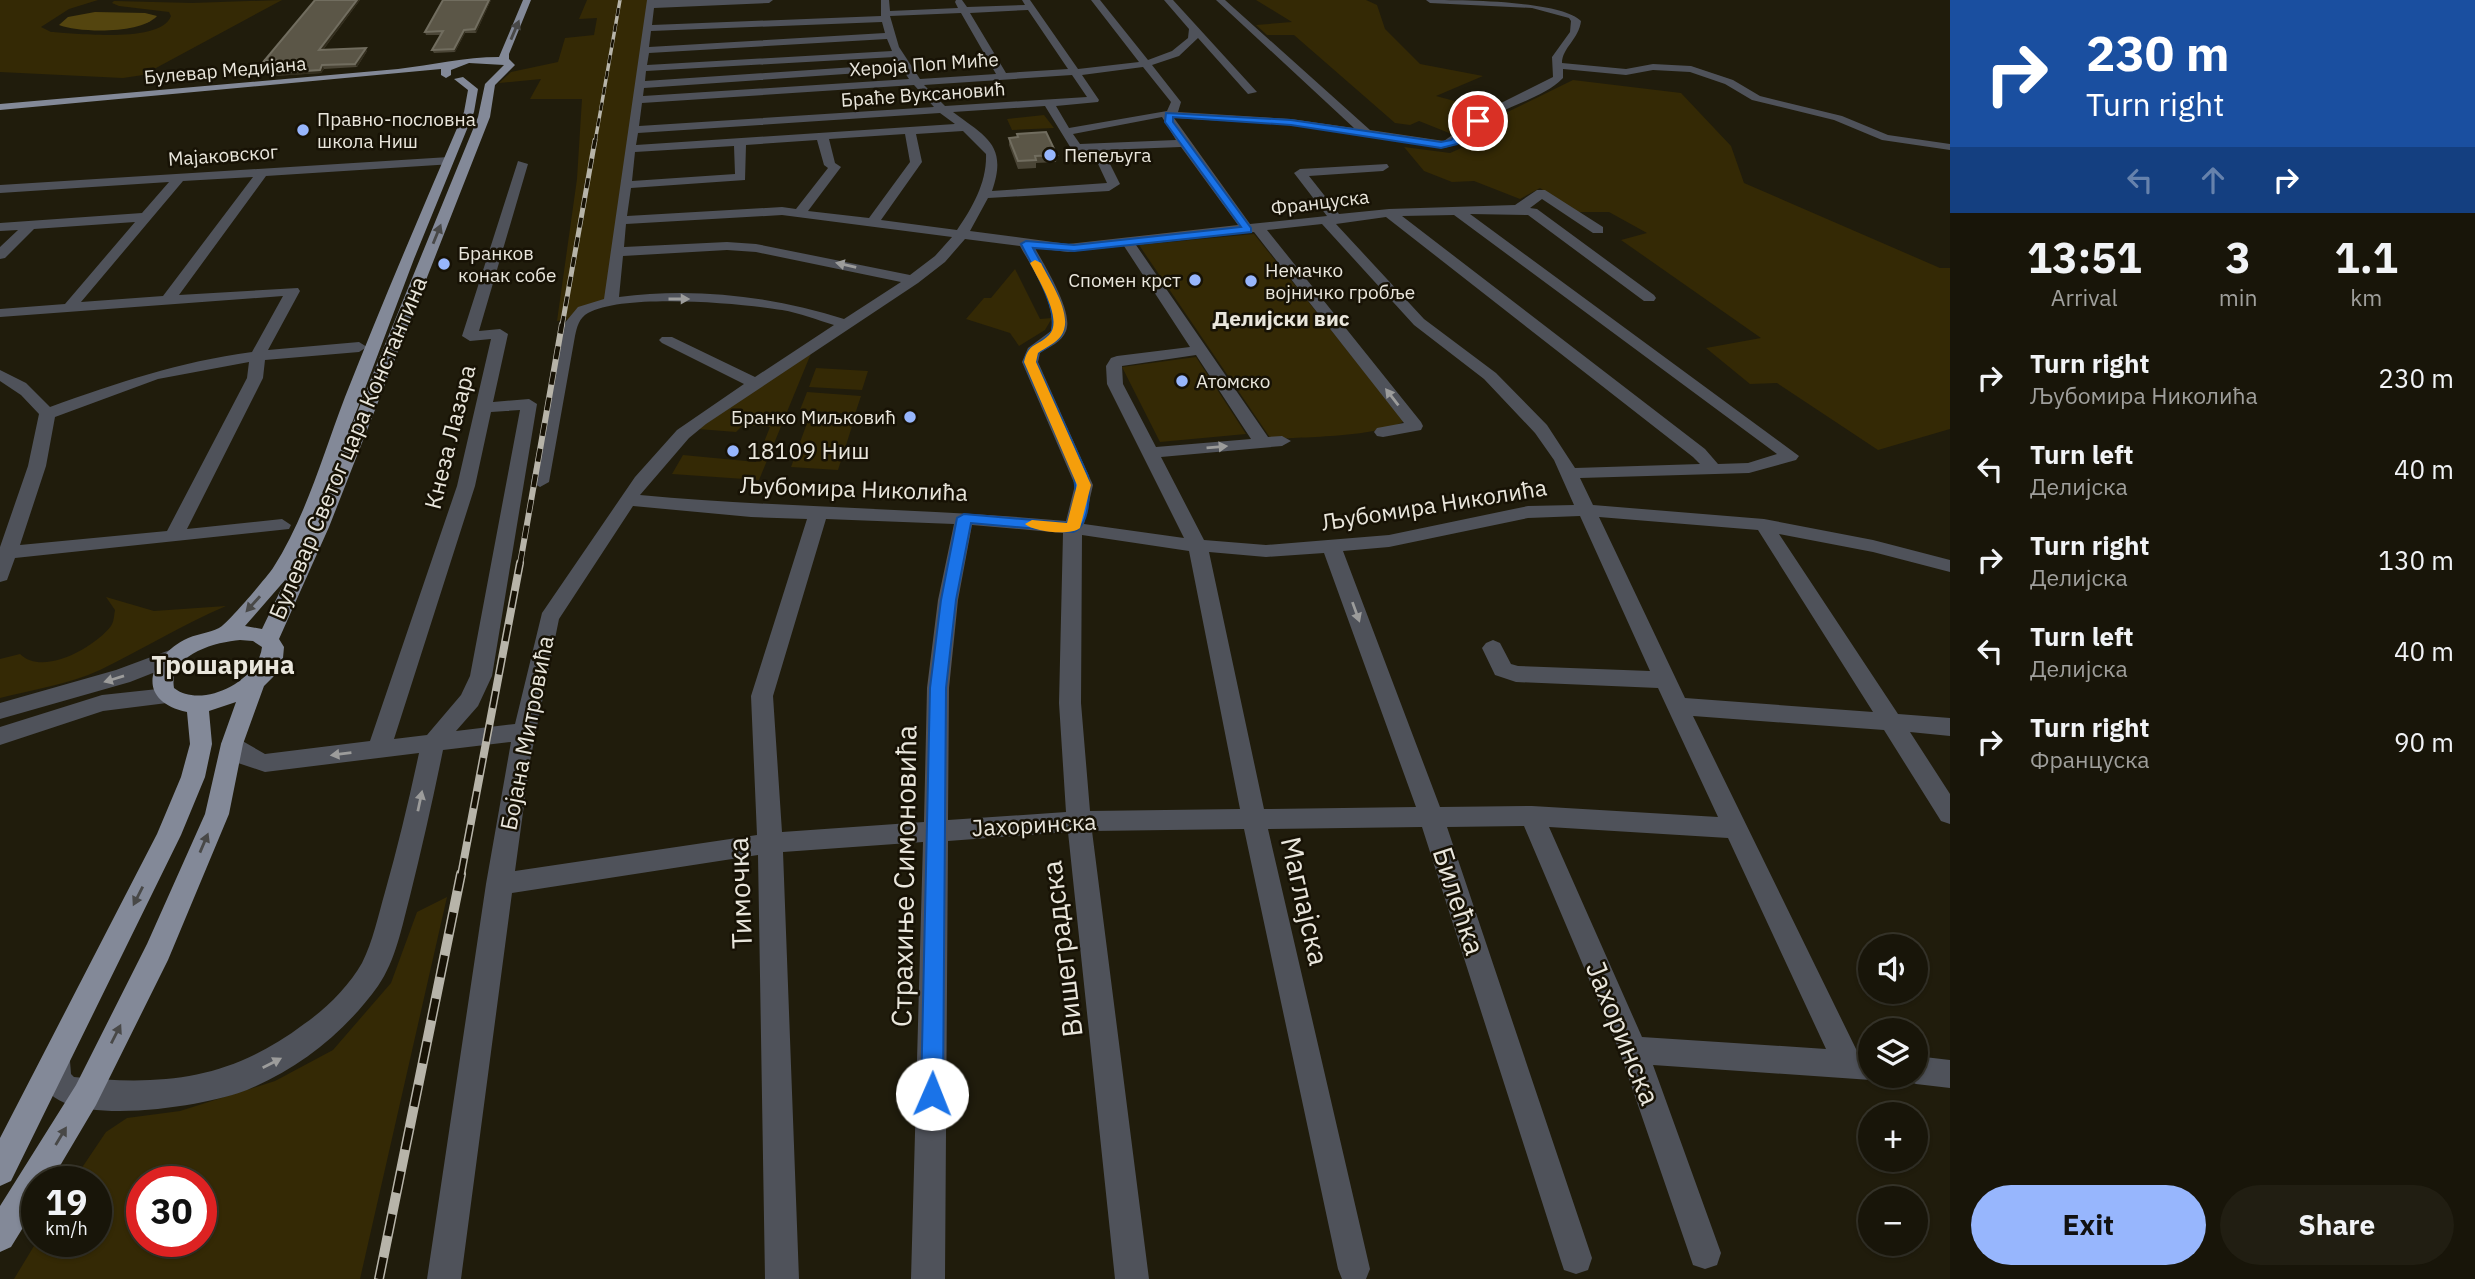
<!DOCTYPE html>
<meta charset="utf-8">
<style>
:root{--surface:#181509;--page:#211e12;--text:#f1f3f6;--muted:#9f9f9c;--line:#36342a;--accent:#97b6fd}
body{margin:0;font-family:"IBM Plex Sans",sans-serif;background:var(--page);color:var(--text);height:100vh;display:flex;flex-direction:column;font-size:26px;white-space:nowrap}
*{box-sizing:border-box;margin:0}
p{font-size:23px;color:var(--muted)}
.icon{flex:none;width:38px;height:38px;fill:none;stroke:currentColor;stroke-width:2;stroke-linecap:round;stroke-linejoin:round}
.map{position:relative;flex:1;overflow:hidden}
.drawer{display:flex;flex-direction:column;background:var(--surface);width:525px}
.drawer>*{flex:none}
.guide{background:#1a4fa0;color:#fff;overflow:hidden}
.fabs{position:absolute;left:1858px;top:934px;display:grid;gap:14px}
.fabs a{display:grid;place-items:center;width:70px;height:70px;border-radius:50%;background:var(--surface);box-shadow:0 2px 5px #0004,0 0 0 2px var(--line);font-size:35px}
.speed{position:absolute;left:21px;top:1166px;display:flex;gap:14px;font-size:35px;font-weight:700;text-align:center}
.speed>*{display:grid;place-content:center;width:91px;height:91px;border-radius:50%;background:var(--surface);box-shadow:0 2px 5px #0004,0 0 0 2px var(--line);line-height:1}
.speed small{font-size:18px;font-weight:400}
.speed .limit{border:10px solid #d22;background:#fff;color:#111}
.pin{position:absolute;display:grid;place-items:center;width:60px;height:60px;color:#fff;margin:-30px;border:4px solid #fff;border-radius:50%;box-shadow:0 2px 7px #0007}
.me{position:absolute;width:77px;margin:-38px;rotate:1deg;stroke-linejoin:round;filter:drop-shadow(0 0 5px #0008)}
.turn{display:flex;align-items:center;gap:24px;height:147px;padding:0 21px;font-size:32px}
.turn .icon{width:91px;height:91px;stroke-width:2.5}
.turn b{display:block;font-size:49px;line-height:60px}
.lanes{display:flex;align-items:center;height:66px;padding:0 21px;background:#0003;justify-content:center;gap:35px;direction:ltr}
.lanes .off{opacity:.35}
.eta{display:flex;justify-content:space-evenly;align-items:center;height:119px;text-align:center}
.eta b{font-size:42px;font-weight:800;line-height:49px}
.cta{display:flex;gap:14px;margin-top:auto;padding:14px 21px}
.cta a{flex:1;height:80px;border-radius:42px;background:var(--accent);color:#111;font-size:28px;font-weight:800;line-height:80px;text-align:center}
.cta a+a{background:var(--page);color:var(--text)}
ul{padding:0;list-style:none}
li{display:flex;align-items:center;gap:21px;height:91px;padding:0 21px}
li div{flex:1}
li b{display:block;font-size:26px}
li em{font-style:normal}
main{display:flex;flex:1;min-height:0}
.map>svg:first-child{display:block}
.green{fill:#342905;fill-rule:evenodd}
.water{fill:#54450f}
.lines{fill:none;stroke-linecap:round;stroke-linejoin:round}
.minor{fill:#4f525a;fill-rule:evenodd}
.major{fill:#838998;fill-rule:evenodd}
.rail-far4-casing{stroke:#b7b4a9;stroke-width:3.5}
.rail-far3-casing{stroke:#b7b4a9;stroke-width:5}
.rail-far2-casing{stroke:#b7b4a9;stroke-width:6}
.rail-far1-casing{stroke:#b7b4a9;stroke-width:8}
.rail-casing{stroke:#b7b4a9;stroke-width:10}
.rail-far4{stroke:#171205;stroke-width:2.5;stroke-dasharray:8;stroke-linecap:butt}
.rail-far3{stroke:#171205;stroke-width:3.5;stroke-dasharray:10;stroke-linecap:butt}
.rail-far2{stroke:#171205;stroke-width:4.5;stroke-dasharray:13;stroke-linecap:butt}
.rail-far1{stroke:#171205;stroke-width:5;stroke-dasharray:17;stroke-linecap:butt}
.rail{stroke:#171205;stroke-width:7;stroke-dasharray:22;stroke-linecap:butt}
.wall{fill:#4a4536}
.shaded-wall{fill:#322d1d}
.building{fill:#5b5647;stroke:#716d5f;stroke-width:2}
.oneway{fill:#484847}
.oneway2{fill:#9c9c9b}
.route{fill:#1a73e8;stroke:#114b97;stroke-width:2}
.slow{fill:#f59e0b}
.poi-dot{fill:#97b6fd;stroke:#171205;stroke-width:2.5}
.labels{text-anchor:middle;stroke-width:5;stroke-linejoin:round;paint-order:stroke}
.far-street-label{font-size:19px;fill:#e9e6dc;stroke:#171205}
.far-poi-label{font-size:19px;fill:#e9e6dc;stroke:#171205;text-anchor:start}
.far-quarter-label{font-size:21px;font-weight:bold;fill:#e9e6dc;stroke:#171205}
.street-label{font-size:23px;fill:#e9e6dc;stroke:#171205}
.poi-label{font-size:23px;fill:#e9e6dc;stroke:#171205;text-anchor:start}
.quarter-label{font-size:26px;font-weight:bold;fill:#e9e6dc;stroke:#171205}
.near-street-label{font-size:28px;fill:#e9e6dc;stroke:#171205}
</style>
<main>
<div class="map">
<svg width="1950" height="1279" viewBox="0 0 1950 1279">
<rect width="100%" height="100%" fill="#201c0c"/>
<path class="green" d="M0 0H98L69 9 41 27 51 32C75 33 161 44 171 16L169 12 119 6 112 3 114 1 192 3 282 0 143 75 123 78 0 72Z
M587 0H650L609 303 572 319 557 321 577 179 582 99H530L541 79 499 83 511 72 558 62 565 38 594 35 597 18 579 19Z
M1256 0H1366L1377 5 1385 29 1420 64 1483 76 1436 96 1484 109 1468 121 1459 137 1419 121 1410 125 1395 123 1294 35H1267L1256 25 1292 22Z
M1573 80 1681 93 1731 146 1744 183 1940 268H1950V429L1878 450 1777 383 1750 384 1706 348 1761 338 1621 240 1647 233 1609 212H1577L1540 188 1520 199 1474 181 1452 182 1424 171 1404 147 1450 153 1473 143 1464 137 1481 125Z
M1044 115 1054 128 1012 130 1007 119Z
M1254 234 1404 421C1380 437 1303 437 1271 439L1139 245Z
M1015 269 1040 319 1052 318 1045 330 1019 346 1010 333 966 319 984 298H991Z
M812 351 759 480 672 474 683 455 756 462 770 427 743 425 736 432 698 429Z
M1196 357 1246 434 1160 442 1122 367Z
M816 368 868 371 862 390 809 387Z
M807 392 861 396 855 414 800 410Z
M810 415 855 417 838 470 791 467Z
M106 597 154 611 226 606C182 625 143 649 100 670 69 684 32 690 0 698V659L20 654C43 677 95 647 111 626 114 622 114 615 115 610Z
M447 897 360 1279H14L37 1241H96V1181H73L106 1132 127 1118 180 1111 275 1081 333 1050 391 983 417 912ZM142 1181H201V1241H142Z"/>
<path class="water" d="M95 12 145 13 157 16C141 34 80 33 59 25L68 17Z"/>
<g class="lines">
<path class="minor" d="M647 0H773L769 3 654 8 652 25 881 16V0H889L890 11 958 8 955 2 956 0H962L967 7 1025 5 1022 0H1030L1078 69 1139 62 1091 0H1100L1148 60 1172 51 1188 38 1189 29 1164 0H1173L1257 92 1248 94 1198 38 1179 56 1152 65 1181 102 1178 112 1291 119 1354 128 1216 0H1225L1370 130 1444 141 1485 111 1553 77 1552 57 1570 32 1571 21 1569 18 1532 8 1430 3 1426 0C1458 0 1561 0 1581 21 1579 39 1562 48 1562 63L1626 69 1653 64 1691 66 1733 80 1760 96 1842 116 1888 135 1950 144V150L1882 140 1834 120 1752 100 1725 84 1690 72 1653 70 1626 75 1563 69V78C1542 99 1510 104 1485 121 1471 132 1462 144 1444 148L1291 125 1174 118 1250 224 1327 216 1294 173 1300 169 1387 164 1389 167 1383 171 1309 176 1339 214 1389 209 1515 205 1537 190H1545L1603 227V233H1593L1542 199 1530 208 1537 209 1654 295 1656 298 1654 301H1644L1528 215 1470 214 1799 456 1796 460 1749 473 1580 478 1593 505 1764 519 1873 540 1950 560V572L1873 552 1779 534 1898 714 1950 718V736L1910 732 1950 794V824L1941 821 1884 730 1693 716 1857 1051 1871 1052V1076H1881L1871 1080 1653 1065 1721 1253 1717 1265 1705 1269 1693 1265 1619 1050 1524 826 1447 827 1592 1258 1588 1270 1576 1274 1564 1270 1560 1258 1422 827 1268 829 1370 1269 1366 1279H1342L1338 1269 1244 829 1092 831 1149 1279H1115L1068 832 948 841 945 1279H911L923 842 783 852 799 1279H765L758 855 512 893 461 1279H427L486 884 511 742 443 750C433 799 422 848 410 896 402 926 396 960 378 986 344 1033 300 1068 247 1090 207 1107 7 1142 46 1051L56 1047 66 1051 70 1061 71 1074 74 1077C164 1086 230 1080 304 1024 326 1009 349 986 362 963 373 941 378 916 385 892 398 846 409 800 419 753L265 772 238 763 221 744 224 738 232 735 265 754 370 741 457 486 491 339 470 341 462 336 518 161 528 164 479 331 500 329 508 334 493 402 529 399 537 404 492 676 478 706 456 731 515 724 542 613 635 477 677 430 744 384 662 343 659 340 662 337H672L755 377 834 325C817 320 800 313 782 310 740 303 624 293 588 313 579 318 577 327 575 336L549 482 540 487 531 482 563 325 578 307 604 299ZM1028 10 1068 69 1006 73 970 13ZM961 13 996 74 920 79 899 47 890 16ZM882 22 885 33 649 47 651 31ZM887 39 892 51 647 65 649 53ZM895 57 899 64 645 81 646 71ZM1143 67 1171 102 1167 111 1069 128 1056 106 1098 102 1099 100 1082 75ZM903 70 909 79 643 96 644 88ZM1072 75 1087 97 945 106 924 85ZM914 85 934 107 639 126 642 103ZM1045 106 1072 150 1092 151 1107 183 992 191C1008 145 986 137 953 112ZM940 113 955 124 636 145 638 133ZM1162 117 1176 140 1080 144 1073 134ZM963 131 986 154C987 182 973 207 957 230L881 220 922 162 916 134ZM905 134 910 162 869 218 808 211 841 167 835 163 829 139ZM817 140 824 165 828 168 796 209 782 207 627 216 631 188 745 180 746 145ZM734 146 735 174 632 181 635 152ZM1181 147 1238 225 1068 244 970 231 988 198 1109 191 1120 184 1103 150ZM782 215 952 237 935 256 910 275 756 244 727 242 624 247 626 224ZM1454 215 1777 454 1748 463 1718 464 1705 449 1402 216ZM1386 217 1693 457 1700 464 1575 468 1547 425 1496 373 1424 319 1336 224ZM1322 224 1414 325 1484 379 1535 433 1554 460 1574 505 1528 506 1389 535 1266 545 1204 540 1161 457 1282 446 1291 441 1282 436 1268 437 1136 245 1254 232 1404 423 1377 428 1374 432 1377 436 1383 437 1421 430 1423 426 1421 422 1267 230ZM965 239 1020 246C1033 270 1056 302 1051 331L1028 348 1022 362 1075 485 1066 521C924 508 782 508 640 495L689 438 706 424 918 283 945 262ZM1124 246 1190 347 1117 356 1111 358 1106 366 1107 384 1184 538 1084 524 1093 485 1038 362 1040 353C1049 347 1062 342 1066 331 1074 312 1044 265 1035 248L1068 252ZM727 250 756 252 901 282 844 319C772 296 694 287 619 297L623 256ZM1196 355 1251 439 1156 447 1123 384 1122 366ZM520 410 470 676 461 695 427 735 394 739 475 486 491 412ZM633 506 751 517 807 519 751 696 757 835 515 871 530 761 559 619ZM1580 516 1650 671 1518 666 1511 664 1500 643 1493 640 1486 643 1482 648 1495 675 1516 682 1658 688 1718 817 1532 806 1440 807 1343 551 1389 547 1528 518ZM1599 517 1758 530 1873 712 1685 698ZM826 519 954 524 938 600 927 688 924 822 782 832 773 696ZM972 525 1063 533 1059 703 1066 812 948 820 949 688 958 600ZM1082 535 1189 551 1240 809 1090 811 1081 703ZM1209 552 1266 557 1324 553 1416 807 1264 809ZM1549 827 1728 838 1826 1049 1642 1037Z
M449 157 453 158V164L266 176 179 295 298 288 300 291 268 350 359 342 367 347 359 352 265 360 263 378 187 529 282 519 291 525 289 529 15 558 7 580 0 582V547L28 466 39 414 21 395 0 381V370L26 383 50 407C120 382 178 362 252 352L283 296 0 317V309L65 304 135 222 34 229 5 258 0 259V247L18 230 0 231V223L142 213 169 182 0 193V185ZM253 177 163 296 81 302 183 181ZM249 362 247 378 167 531 20 545 46 466 55 417 158 379Z
M178 647 186 650 189 655 186 660 130 682 0 719V703L116 670Z
M167 688 175 690 178 696 175 702 103 711 0 745V727L102 695Z
M1916 1056 1950 1060V1088L1916 1084 1906 1080 1904 1076H1916Z"/>
<path class="major" d="M523 0H531L509 54V59L515 65 495 85 490 117 329 527 279 639 284 647 283 658 274 676 264 686 243 744 229 814 168 960 96 1105 51 1181H37V1205L11 1247 0 1252V1206L76 1085 147 944 205 814 221 744 236 702 209 711 212 744 205 777 181 835 11 1181 0 1186V1138L157 834 181 777 190 744 187 712C137 701 146 661 184 640 195 634 209 633 219 628 228 623 266 578 273 568 306 517 323 454 345 397 383 301 423 207 464 112L468 90 454 79 463 77 478 89 474 112 414 259 341 452 478 117 485 84 504 65 469 63 451 70V75L446 78 441 75V69L0 110V104L398 69C432 65 465 57 499 57ZM286 579 262 629 245 626ZM240 640 253 641 262 647C259 680 202 710 174 688 168 655 215 642 240 640Z"/>
<g class="rail-far4-casing">
<path id="rail-far4" d="M595 142 620 0"/>
</g>
<g class="rail-far3-casing">
<path id="rail-far3" d="M562 326 595 140"/>
</g>
<g class="rail-far2-casing">
<path id="rail-far2" d="M520 564 562 324"/>
</g>
<g class="rail-far1-casing">
<path id="rail-far1" d="M461 875 520 563"/>
</g>
<g class="rail-casing">
<path id="rail" d="M379 1279 461 874"/>
</g>
<use href="#rail-far4" class="rail-far4"/>
<use href="#rail-far3" class="rail-far3"/>
<use href="#rail-far2" class="rail-far2"/>
<use href="#rail-far1" class="rail-far1"/>
<use href="#rail" class="rail"/>
</g>
<path class="wall" d="M315 0H360L323 50 367 51 357 67 324 69 321 73 274 76 273 72H269L268 68 272 64H265L264 61Z
M491 0 476 33H465L455 52 434 53 432 50 441 35H426L425 32Z
M1017 134 1057 155 1056 162 1036 163V168L1018 169 1009 145V138L1017 137Z"/>
<path class="shaded-wall" d="M357 0H360L320 54 319 50Z
M489 0H491L476 33 475 29Z
M464 30 465 33 455 52 454 49Z
M366 48 367 51 357 67 355 64Z
M322 65 324 69 321 73 274 76 272 73Z"/>
<path class="building" d="M315 0H357L319 50 366 48 355 64 322 65 320 70 272 73 276 68H268L275 60 264 61Z
M443 0H489L475 29 464 30 454 49 432 50 443 31 425 32Z
M1046 132 1057 155 1035 156 1036 160 1018 161 1009 138 1018 137 1017 134Z"/>
<defs><path id="oneway-solid" d="M-6-.8H1V-3.2L6.5 0L1 3.2V.8H-6Z" transform="scale(1.75)"/></defs>
<g class="oneway">
<use href="#oneway-solid" transform="translate(515 30) rotate(-67)"/>
<use href="#oneway-solid" transform="translate(437 234) rotate(-68)"/>
<use href="#oneway-solid" transform="translate(253 604) rotate(132)"/>
<use href="#oneway-solid" transform="translate(204 843) rotate(-67)"/>
<use href="#oneway-solid" transform="translate(138 896) rotate(117)"/>
<use href="#oneway-solid" transform="translate(116 1034) rotate(-63)"/>
<use href="#oneway-solid" transform="translate(61 1136) rotate(-59)"/>
</g>
<g class="oneway2">
<use href="#oneway-solid" transform="translate(846 265) rotate(-167)"/>
<use href="#oneway-solid" transform="translate(679 299)"/>
<use href="#oneway-solid" transform="translate(1392 397) rotate(-128)"/>
<use href="#oneway-solid" transform="translate(1217 447) rotate(-5)"/>
<use href="#oneway-solid" transform="translate(1356 612) rotate(70)"/>
<use href="#oneway-solid" transform="translate(114 679) rotate(163)"/>
<use href="#oneway-solid" transform="translate(341 754) rotate(173)"/>
<use href="#oneway-solid" transform="translate(420 801) rotate(-78)"/>
<use href="#oneway-solid" transform="translate(272 1063) rotate(-27)"/>
</g>
<path class="route" d="M1166 113 1291 120 1441 142 1451 140 1475 119 1482 121 1457 144 1441 148 1291 125 1173 117V122L1251 228V232L1074 251 1033 248C1043 268 1075 316 1061 336 1056 343 1045 348 1038 353L1036 362 1088 476C1090 492 1090 526 1073 532L971 523 956 600 946 688 943 1094 940 1102 932 1106 924 1102 921 1094 930 688 941 600 957 518 964 514 1067 523 1076 495 1074 476 1024 362C1029 342 1037 347 1049 335 1065 319 1030 262 1021 244L1026 241 1074 245 1241 227 1165 122Z"/>
<path class="slow" d="M1035 260 1041 263C1050 282 1075 316 1061 336 1056 343 1045 348 1038 353L1036 362 1091 485 1080 528C1071 536 1034 532 1025 524L1032 520 1067 523 1077 485 1024 362C1029 342 1037 347 1049 335 1064 320 1038 279 1030 263Z"/>
<g class="poi-dot">
<circle cx="303" cy="130" r="7"/>
<circle cx="1050" cy="155" r="7"/>
<circle cx="444" cy="264" r="7"/>
<circle cx="1195" cy="280" r="7"/>
<circle cx="1251" cy="281" r="7"/>
<circle cx="1182" cy="381" r="7"/>
<circle cx="910" cy="417" r="7"/>
<circle cx="733" cy="451" r="7"/>
</g>
<g class="labels">
<g class="far-street-label">
<text transform="translate(924 64) rotate(-4)" y="7">Хероја Поп Миће</text>
<text transform="translate(225 70) rotate(-5)" y="7">Булевар Медијана</text>
<text transform="translate(923 94) rotate(-4)" y="7">Браће Вуксановић</text>
<text transform="translate(223 155) rotate(-4)" y="7">Мајаковског</text>
<text transform="translate(1320 202) rotate(-7)" y="7">Француска</text>
</g>
<g class="far-poi-label">
<text x="317" y="126">Правно-пословна<tspan x="317" dy="22">школа Ниш</tspan></text>
<text x="1064" y="162">Пепељуга</text>
<text x="458" y="260">Бранков<tspan x="458" dy="22">конак собе</tspan></text>
<text x="1265" y="277">Немачко<tspan x="1265" dy="22">војничко гробље</tspan></text>
<text x="1181" y="287" text-anchor="end">Спомен крст</text>
<text x="1196" y="388">Атомско</text>
<text x="896" y="424" text-anchor="end">Бранко Миљковић</text>
</g>
<g class="far-quarter-label">
<text x="1281" y="326">Делијски вис</text>
</g>
<g class="street-label">
<text transform="translate(450 437) rotate(-76)" y="8">Кнеза Лазара</text>
<text transform="translate(348 448) rotate(-67)" y="8">Булевар Светог цара Константина</text>
<text transform="translate(854 489) rotate(2)" y="8">Љубомира Николића</text>
<text transform="translate(1434 505) rotate(-9)" y="8">Љубомира Николића</text>
<text transform="translate(527 733) rotate(-79)" y="8">Бојана Митровића</text>
<text transform="translate(1034 825) rotate(-3)" y="8">Јахоринска</text>
</g>
<g class="poi-label">
<text x="747" y="459">18109 Ниш</text>
</g>
<g class="quarter-label">
<text x="223" y="674">Трошарина</text>
</g>
<g class="near-street-label">
<text transform="translate(904 876) rotate(-89)" y="10">Страхиње Симоновића</text>
<text transform="translate(740 893) rotate(-92)" y="10">Тимочка</text>
<text transform="translate(1305 901) rotate(77)" y="10">Маглајска</text>
<text transform="translate(1459 901) rotate(72)" y="10">Билећка</text>
<text transform="translate(1062 949) rotate(-97)" y="10">Вишеградска</text>
<text transform="translate(1623 1033) rotate(68)" y="10">Јахоринска</text>
</g>
</g>
</svg>
<div class="fabs">
<a><svg class="icon" aria-label="sound" viewBox="0 0 24 24"><path d="M4 9h4l5-4v14l-5-4H4zM17 9q2 3 0 6"/></svg></a>
<a><svg class="icon" aria-label="layers" viewBox="0 0 24 24"><path d="M12 4l9 5-9 5-9-5zM3 14l9 5 9-5"/></svg></a>
<a>+</a>
<a>−</a>
</div>
<div class="speed"><div>19<small>km/h</small></div><div class="limit">30</div></div>
<div class="pin" style="left:1478px;top:121px;background:#d93025"><svg class="icon" aria-label="arrive" viewBox="0 0 24 24"><path d="M6 21V4h12l-3 4 3 4H6"/></svg></div>
<svg class="me" style="left:932px;top:1094px" viewBox="-20 -20 40 40"><circle r="19" fill="#fff"/><path d="M0-13L10 11 0 6-10 11z" fill="#1a73e8"/></svg>
</div>
<section class="drawer">
<div class="guide">
<div class="turn"><svg class="icon" aria-label="right" viewBox="0 0 24 24"><path d="M7 20v-9h11M14 6l5 5-5 5"/></svg><div><b>230 m</b>Turn right</div></div>
<div class="lanes"><svg class="icon off" aria-label="left" viewBox="0 0 24 24"><path d="M17 20v-9H6M10 6l-5 5 5 5"/></svg><svg class="icon off" aria-label="ahead" viewBox="0 0 24 24"><path d="M12 20V5M6 11l6-6 6 6"/></svg><svg class="icon" aria-label="right" viewBox="0 0 24 24"><path d="M7 20v-9h11M14 6l5 5-5 5"/></svg></div>
</div>
<div class="eta">
<div><b>13:51</b><p>Arrival</p></div>
<div><b>3</b><p>min</p></div>
<div><b>1.1</b><p>km</p></div>
</div>
<ul>
<li><svg class="icon" aria-label="right" viewBox="0 0 24 24"><path d="M7 20v-9h11M14 6l5 5-5 5"/></svg><div><b>Turn right</b><p>Љубомира Николића</p></div><em>230 m</em></li>
<li><svg class="icon" aria-label="left" viewBox="0 0 24 24"><path d="M17 20v-9H6M10 6l-5 5 5 5"/></svg><div><b>Turn left</b><p>Делијска</p></div><em>40 m</em></li>
<li><svg class="icon" aria-label="right" viewBox="0 0 24 24"><path d="M7 20v-9h11M14 6l5 5-5 5"/></svg><div><b>Turn right</b><p>Делијска</p></div><em>130 m</em></li>
<li><svg class="icon" aria-label="left" viewBox="0 0 24 24"><path d="M17 20v-9H6M10 6l-5 5 5 5"/></svg><div><b>Turn left</b><p>Делијска</p></div><em>40 m</em></li>
<li><svg class="icon" aria-label="right" viewBox="0 0 24 24"><path d="M7 20v-9h11M14 6l5 5-5 5"/></svg><div><b>Turn right</b><p>Француска</p></div><em>90 m</em></li>
</ul>
<div class="cta"><a>Exit</a><a>Share</a></div>
</section>
</main>
